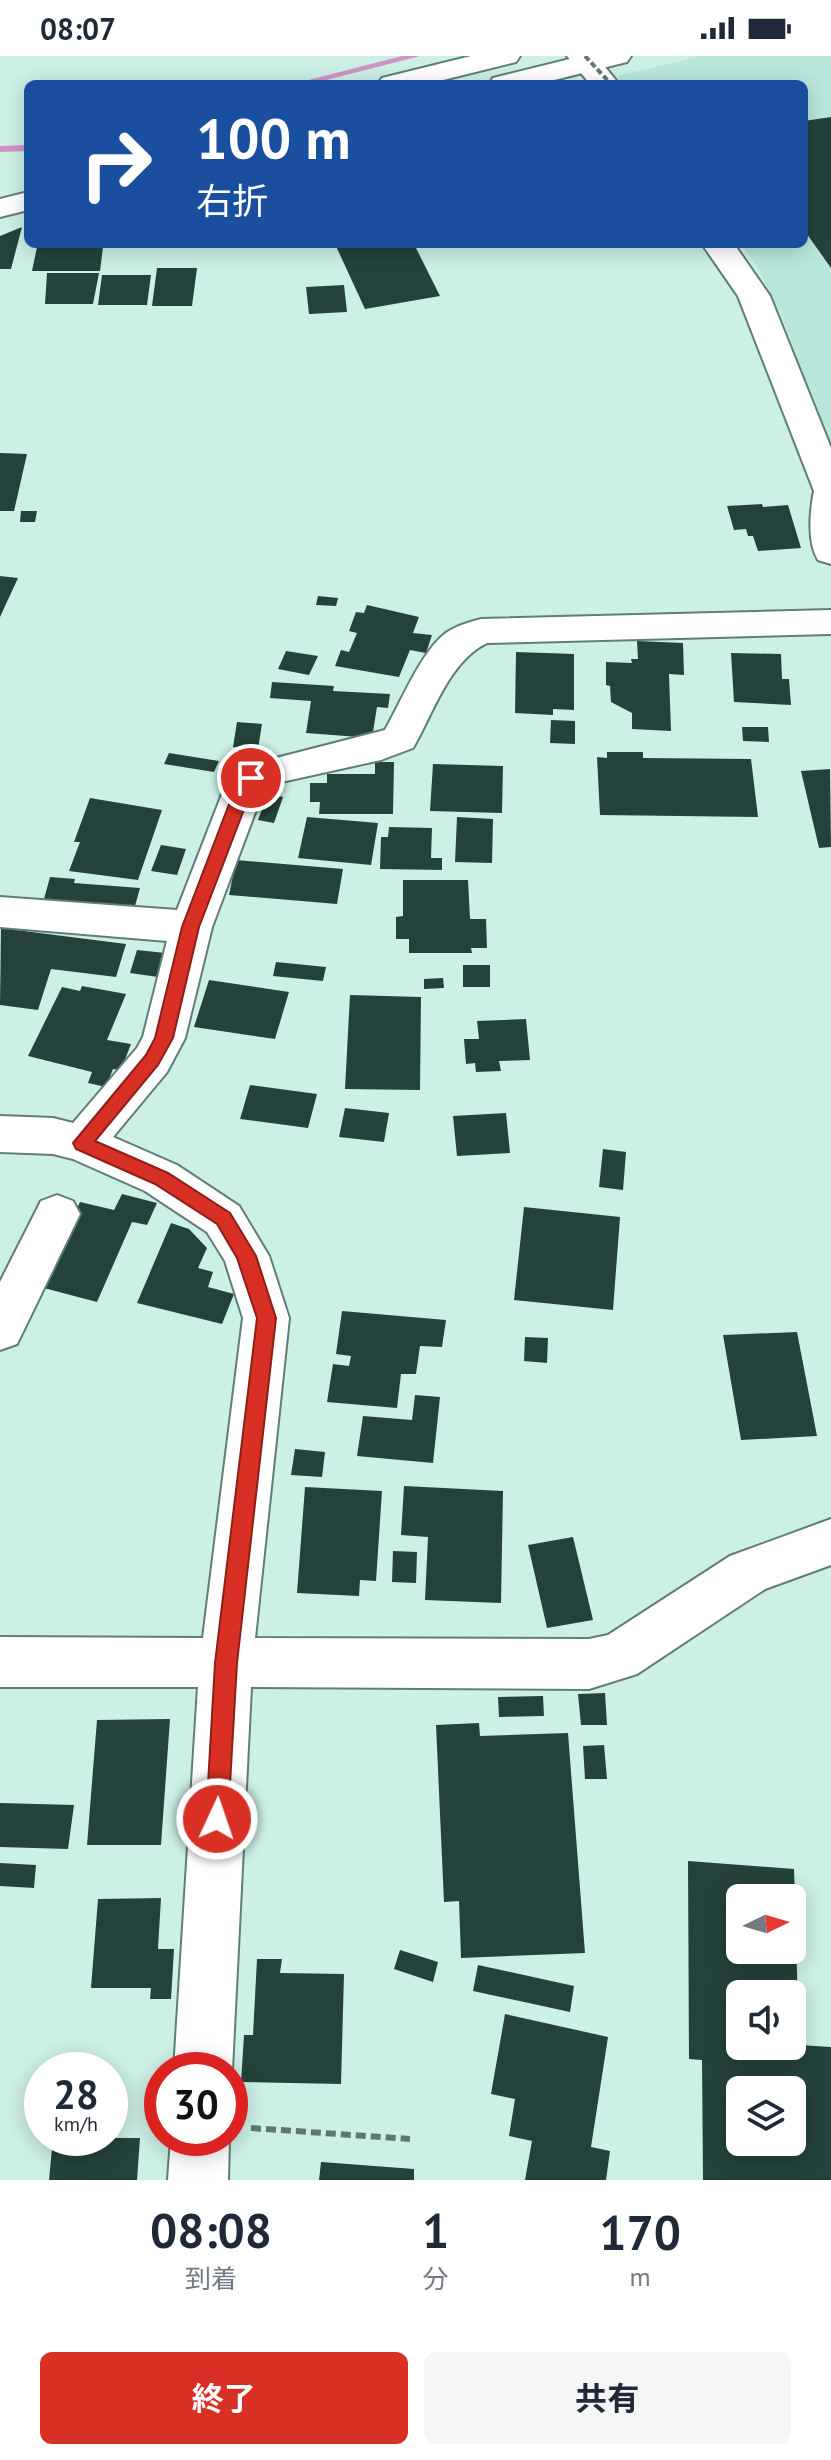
<!DOCTYPE html>
<html lang="ja">
<meta charset="utf-8">
<style>
:root{--surface:#fff;--page:#f6f6f7;--text:#1f2937;--muted:#747a83;--accent:#d93025}
body{margin:0;font-family:"PT Sans","Noto Sans JP",sans-serif;background:var(--page);color:var(--text);height:100vh;display:flex;flex-direction:column;font-size:30px;white-space:nowrap}
*{box-sizing:border-box;margin:0}
p{font-size:26px;color:var(--muted)}
.icon{flex:none;width:44px;height:44px;fill:none;stroke:currentColor;stroke-width:2;stroke-linecap:round;stroke-linejoin:round}
.map{position:relative;height:2124px;overflow:hidden}
.drawer{display:flex;flex-direction:column;background:var(--surface);flex:1}
.drawer>*{flex:none}
.top-card{position:absolute;left:24px;top:24px;width:784px;height:168px;border-radius:12px;box-shadow:0 4px 20px #0003;background:#1a4fa0;color:#fff;overflow:hidden}
.needle{width:52px;rotate:85deg}
.controls{position:absolute;left:726px;top:1828px;display:grid;gap:16px}
.controls a{display:grid;place-items:center;width:80px;height:80px;border-radius:12px;background:var(--surface);box-shadow:0 4px 20px #0003;font-size:40px}
.speed{position:absolute;left:24px;top:1996px;display:flex;gap:16px;font-size:40px;font-weight:700;text-align:center}
.speed>*{display:grid;place-content:center;width:104px;height:104px;border-radius:50%;background:var(--surface);box-shadow:0 4px 20px #0003;line-height:1}
.speed small{font-size:20px;font-weight:400}
.speed .limit{border:12px solid #d22;background:#fff;color:#111}
.pin{position:absolute;display:grid;place-items:center;width:68px;height:68px;color:#fff;margin:-34px;border:4px solid #fff;border-radius:50%;box-shadow:0 2px 8px #0007}
.me{position:absolute;width:88px;margin:-44px;rotate:3deg;stroke-linejoin:round;filter:drop-shadow(0 0 6px #0008)}
.turn{display:flex;align-items:center;gap:28px;height:168px;padding:0 40px;font-size:36px}
.turn .icon{width:104px;height:104px;stroke-width:2.5}
.turn b{display:block;font-size:56px;line-height:68px}
.eta{display:flex;justify-content:space-evenly;align-items:center;height:136px;text-align:center}
.eta b{font-size:48px;font-weight:700;line-height:56px}
.cta{display:flex;gap:16px;margin-top:auto;padding:16px 40px}
.cta a{flex:1;height:92px;border-radius:12px;background:var(--accent);color:#fff;font-size:32px;font-weight:700;line-height:92px;text-align:center}
.cta a+a{background:var(--page);color:var(--text)}
.status{display:flex;justify-content:space-between;align-items:center;height:56px;padding:0 40px;background:var(--surface);direction:ltr}
.status svg{height:22px;fill:currentColor}
.map>svg:first-child{display:block}
.built{fill:#bae7db}
.lines{fill:none;stroke-linecap:round;stroke-linejoin:round}
.stream{fill:#cf94c5;fill-rule:evenodd}
.building{fill:#24423b;fill-rule:evenodd}
.minor-casing{stroke:#5e7e76;stroke-width:4}
.highway-casing{stroke:#5e7e76;stroke-width:4}
.path{stroke:#617872;stroke-width:6;stroke-dasharray:10 5;stroke-linecap:butt}
.minor{fill:#fff;fill-rule:evenodd}
.highway{fill:#fff;fill-rule:evenodd}
.path-bridge{stroke:#617872;stroke-width:4;stroke-dasharray:6 3;stroke-linecap:butt}
.route{fill:#d93025;stroke:#8d1f18;stroke-width:2}
</style>
<div class="status"><b>08:07</b><svg viewBox="0 0 49 12"><path d="M0 12V9h3v3zM5 12V6h3v6zM10 12V3h3v9zM15 12V0h3v12zM26 1h20v11H26zM47 4h2v5h-2z"/></svg></div>
<div class="map">
<svg width="831" height="2124" viewBox="0 0 831 2124">
<rect width="100%" height="100%" fill="#ccf0e6"/>
<path class="built" d="M701 0H831V393L782 261 758 212 741 188H804V28H624L618 20Z"/>
<g class="lines">
<path class="stream" d="M402 0H420L311 28H293Z
M28 89V95L0 96V90Z"/>
</g>
<path class="building" d="M831 61V212L804 174V65Z
M22 171 11 213H0V180Z
M335 188H414L440 240 365 253Z
M37 191H103L100 215H32Z
M157 212H197L192 250H152Z
M47 217H99L93 248H45Z
M102 219H151L147 249H98Z
M344 229 347 256 309 258 306 231Z
M0 397 27 398 14 455H0Z
M762 448 763 451 788 449 801 492 758 495 753 480H748L746 473 734 474 727 450Z
M21 455H37L35 466H20Z
M0 520 18 522 0 561Z
M318 540 338 542 336 550 316 549Z
M367 549 419 561 413 577 432 579 426 597 410 594 399 621 335 610 341 594 349 596 357 577 349 575 356 556 364 557Z
M637 585 683 587 684 619 669 618 671 675 632 673V657L611 646 610 630 606 629V606L632 607 631 603H638Z
M286 595 318 600 309 619 278 613Z
M516 596 574 598V654L553 653V659L515 657Z
M731 597 781 598 782 623H789L791 649 734 646Z
M272 626 334 630 333 635 390 638 388 652 377 651 372 682 306 677 311 645 270 642Z
M551 664 575 665V688L550 687Z
M237 666 262 668 258 693 233 691Z
M742 671H768L769 686 743 685Z
M607 696H643V702L751 703 758 761 600 759 597 701 607 702Z
M169 697 219 705 214 716 164 708Z
M375 706H394L393 758H319L320 746H310V727H327V718H375Z
M433 708 503 710 502 757 430 755Z
M830 713 831 791 819 792 801 715Z
M268 738 283 741 274 767 258 764Z
M90 742 162 754 138 824 69 815 80 786H74Z
M307 761 378 767 371 809 298 802Z
M457 761 493 763 492 807 455 806Z
M389 771 432 772 431 802H442V814L380 813 381 781H388Z
M161 789 186 793 177 819 151 815Z
M236 804 343 813 337 848 229 839Z
M50 821 75 823 74 827 140 832 135 850 44 843Z
M403 824H468L470 863H486L487 892H471L472 897H409V883H396V861L403 860Z
M1 872 63 880 126 888 116 921 51 913 38 954 0 949Z
M137 894 165 897 158 921 130 917Z
M276 906 326 911 323 925 273 920Z
M463 909H490V931H463Z
M443 922 444 932 424 933V923Z
M209 924 289 936 275 983 194 971Z
M82 930 126 938 107 984 131 988 121 1014 113 1013 106 1031 88 1027 92 1016 28 1000 62 931 80 935Z
M350 939 421 941 420 1034 345 1033Z
M526 963 530 1004 499 1005 501 1015 476 1016 475 1007 466 1008 464 983H479L477 965Z
M250 1029 317 1038 308 1072 240 1063Z
M345 1052 389 1057 384 1086 339 1081Z
M506 1057 510 1097 457 1100 453 1060Z
M603 1093 626 1096 623 1134 599 1131Z
M122 1138 157 1147 147 1169 132 1166 97 1246 40 1231 80 1146 114 1154Z
M524 1151 620 1161 613 1254 514 1244Z
M171 1167 189 1173 207 1192 198 1212 213 1216 208 1231 234 1238 222 1268 137 1247Z
M342 1255 446 1264 442 1291 420 1290 416 1318H401L397 1352 327 1346 333 1308 349 1310 351 1300 336 1298Z
M797 1276 817 1380 741 1384 723 1279Z
M525 1281 548 1282 547 1307 524 1305Z
M415 1339 440 1341 433 1407 357 1400 363 1360 412 1364Z
M295 1393 325 1396 322 1421 291 1419Z
M404 1430 503 1435 501 1547 425 1544 428 1481 401 1479Z
M305 1431 382 1435 376 1525 360 1524 359 1540 297 1537Z
M573 1481 593 1564 547 1572 528 1489Z
M393 1495 417 1496 416 1527 392 1526Z
M605 1637 607 1669H581L578 1638Z
M543 1640 544 1660 499 1661 498 1641Z
M170 1663 161 1789H87L97 1664Z
M479 1667 480 1680 568 1677 585 1897 461 1902 459 1845 444 1846 436 1669Z
M604 1689 607 1723H585L583 1690Z
M0 1747 74 1749 68 1793 0 1791Z
M688 1805 794 1813 795 1842H740V1894H792V1843H795L799 1989 831 1991V2124H703L702 2004 689 2003ZM740 1938H792V1990H740ZM740 2034H792V2086H740Z
M0 1807 36 1809 34 1832 0 1830Z
M161 1842 158 1893H174L171 1943H150L151 1932H91L98 1843Z
M400 1894 438 1906 433 1926 394 1913Z
M257 1903H282L280 1917 344 1918 341 2028 241 2026 244 1979H253Z
M478 1909 574 1930 570 1956 473 1935Z
M505 1958 608 1981 591 2091 610 2095 606 2124H525L532 2085 509 2080 515 2043 491 2038Z
M53 2082H140L137 2124H49Z
M321 2106 414 2113V2124H319Z"/>
<g class="lines">
<g class="minor-casing">
<path id="minor" d="M567 0H596L619 28H590Z
M702 188H734L770 240 831 392V508L818 504C807 486 810 455 814 435L738 240Z
M831 554V578L487 587C449 605 433 658 413 692L381 704 277 727 265 732 262 738 212 871 185 982 167 1016 113 1081 177 1109 239 1150 269 1200 289 1262 255 1582 589 1583 608 1579 730 1500 831 1463V1509L765 1533 637 1618 589 1633 251 1631 232 2014 230 2019V2014H174L198 1631H0V1581L203 1582 243 1262 225 1205 207 1176 145 1135 73 1103 53 1098 0 1096V1060L53 1062 73 1067 137 992 143 981 167 885 0 871V841L177 854 222 738 237 712 385 674C400 648 422 594 446 577 456 570 469 566 481 563Z
M57 1139 73 1145 80 1158 17 1288 0 1294V1226L41 1145Z
M171 2082H229L228 2124H168Z"/>
</g>
<g class="highway-casing">
<path id="highway" d="M471 0H520L516 6 427 28H378L382 22Z
M582 0H631L627 6 538 28H489L493 22Z
M28 136V154L0 161V143Z"/>
</g>
<path class="path" d="M251 2072 410 2083"/>
<use href="#minor" class="minor"/>
<use href="#highway" class="highway"/>
<path class="path-bridge" d="M585 0 611 28"/>
</g>
<path class="route" d="M251 716 259 722 250 738 199 871 173 982 158 1009 95 1085 168 1117 230 1157 256 1200 276 1262 237 1607 228 1763 225 1771 217 1774 209 1771 206 1763 215 1607 257 1262 237 1202 217 1168 155 1128 76 1093 73 1087 146 999 155 982 182 871 233 738 245 718Z"/>
</svg>
<div class="controls">
<a><svg class="needle" viewBox="-14 -14 28 28"><path d="M0-13l5 13h-10z" fill="#e53935"/><path d="M0 13l5-13h-10z" fill="#747a83"/></svg></a>
<a><svg class="icon" aria-label="sound" viewBox="0 0 24 24"><path d="M4 9h4l5-4v14l-5-4H4zM17 9q2 3 0 6"/></svg></a>
<a><svg class="icon" aria-label="layers" viewBox="0 0 24 24"><path d="M12 4l9 5-9 5-9-5zM3 14l9 5 9-5"/></svg></a>
</div>
<div class="speed"><div>28<small>km/h</small></div><div class="limit">30</div></div>
<div class="pin" style="left:251px;top:722px;background:#d93025"><svg class="icon" aria-label="arrive" viewBox="0 0 24 24"><path d="M6 21V4h12l-3 4 3 4H6"/></svg></div>
<svg class="me" style="left:217px;top:1763px" viewBox="-20 -20 40 40"><circle r="17" fill="#d93025" stroke="#fff" stroke-width="3"/><path d="M0-11L8 9 0 5-8 9z" fill="#fff"/></svg>
<div class="top-card">
<div class="turn"><svg class="icon" aria-label="right" viewBox="0 0 24 24"><path d="M7 20v-9h11M14 6l5 5-5 5"/></svg><div><b>100 m</b>右折</div></div>
</div>
</div>
<section class="drawer">
<div class="eta">
<div><b>08:08</b><p>到着</p></div>
<div><b>1</b><p>分</p></div>
<div><b>170</b><p>m</p></div>
</div>
<div class="cta"><a>終了</a><a>共有</a></div>
</section>
